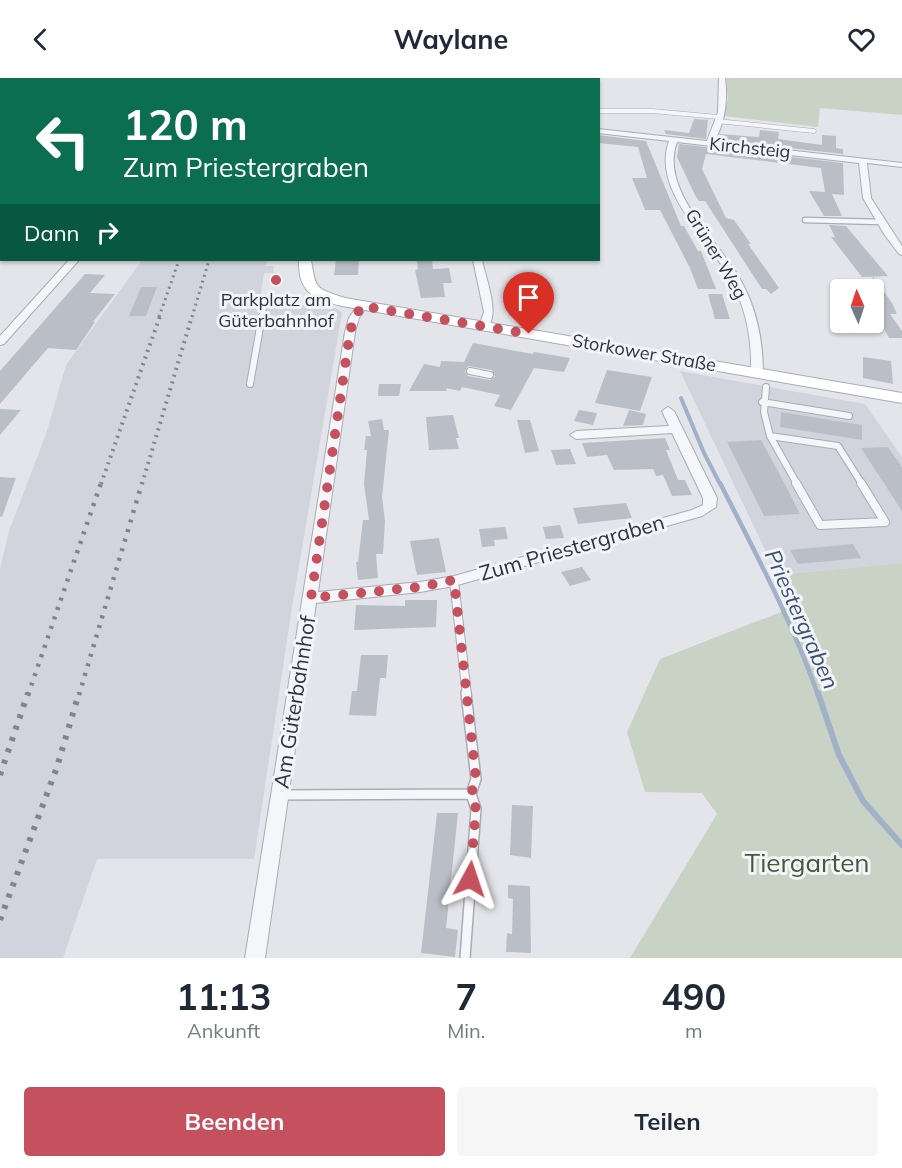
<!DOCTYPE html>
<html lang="de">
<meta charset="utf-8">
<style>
:root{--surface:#fff;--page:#f6f6f7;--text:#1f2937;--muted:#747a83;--accent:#c6515e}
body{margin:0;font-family:Mulish,sans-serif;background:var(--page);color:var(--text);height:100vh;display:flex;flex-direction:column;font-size:22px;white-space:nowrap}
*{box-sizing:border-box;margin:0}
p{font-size:20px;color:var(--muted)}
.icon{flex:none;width:33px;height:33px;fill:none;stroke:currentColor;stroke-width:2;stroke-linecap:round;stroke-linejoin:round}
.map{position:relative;height:880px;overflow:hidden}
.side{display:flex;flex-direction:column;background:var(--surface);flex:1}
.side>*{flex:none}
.top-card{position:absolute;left:0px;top:0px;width:600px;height:183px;box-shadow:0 2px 4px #0004;background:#0b6e4f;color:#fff;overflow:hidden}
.needle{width:39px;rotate:357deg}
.controls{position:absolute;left:830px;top:201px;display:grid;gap:12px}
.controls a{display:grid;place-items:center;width:54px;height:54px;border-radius:6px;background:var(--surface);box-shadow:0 2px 4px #0004;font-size:30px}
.pin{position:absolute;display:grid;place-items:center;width:51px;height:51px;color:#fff;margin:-62px -26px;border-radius:50% 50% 50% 0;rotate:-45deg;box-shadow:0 0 6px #0007}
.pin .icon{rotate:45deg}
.me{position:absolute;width:66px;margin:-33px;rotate:5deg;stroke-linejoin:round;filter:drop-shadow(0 0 4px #0008)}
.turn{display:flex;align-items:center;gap:21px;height:126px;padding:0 24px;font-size:27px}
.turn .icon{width:78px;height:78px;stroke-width:2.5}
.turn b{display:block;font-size:42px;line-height:51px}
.then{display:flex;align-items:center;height:57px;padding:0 24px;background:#0003;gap:12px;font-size:22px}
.eta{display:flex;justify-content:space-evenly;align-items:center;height:102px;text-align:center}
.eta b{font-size:36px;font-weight:700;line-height:42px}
.primary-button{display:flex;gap:12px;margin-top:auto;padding:12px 24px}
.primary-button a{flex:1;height:69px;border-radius:6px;background:var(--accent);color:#fff;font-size:24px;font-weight:700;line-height:69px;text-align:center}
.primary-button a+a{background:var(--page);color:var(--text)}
header{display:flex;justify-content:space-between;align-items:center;height:78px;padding:0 24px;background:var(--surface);font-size:27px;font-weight:700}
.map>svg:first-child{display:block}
.built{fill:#d1d4dc}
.green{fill:#c8d3c5}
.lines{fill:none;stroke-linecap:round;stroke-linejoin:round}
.stream-far2{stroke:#a1b2c8;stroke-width:4}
.stream-far1{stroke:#a1b2c8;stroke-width:4.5}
.stream{stroke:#a1b2c8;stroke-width:6}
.building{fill:#babfc7;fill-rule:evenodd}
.lane-far4-casing{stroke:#a8acb4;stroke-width:5}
.lane-far3-casing{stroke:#a8acb4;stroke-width:7}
.lane-far2-casing{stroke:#a8acb4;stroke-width:8}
.lane-far1-casing{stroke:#a8acb4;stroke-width:10}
.lane-casing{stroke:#a8acb4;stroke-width:12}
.street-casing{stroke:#a8acb4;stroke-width:2}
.secondary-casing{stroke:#a8acb4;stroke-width:2}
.lane-far4{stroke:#f5f6f9;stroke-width:4}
.lane-far3{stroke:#f5f6f9;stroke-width:4.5}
.lane-far2{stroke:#f5f6f9;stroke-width:6}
.lane-far1{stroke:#f5f6f9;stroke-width:8}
.lane{stroke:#f5f6f9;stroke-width:9}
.street{fill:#f5f6f9;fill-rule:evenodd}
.secondary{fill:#fff;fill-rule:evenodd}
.rail-far3{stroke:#7d8593;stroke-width:3;stroke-dasharray:2 4;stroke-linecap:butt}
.rail-far2{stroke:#7d8593;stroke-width:4;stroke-dasharray:2 5;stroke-linecap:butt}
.rail-far1{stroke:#7d8593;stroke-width:4.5;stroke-dasharray:3 7;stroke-linecap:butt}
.rail{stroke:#7d8593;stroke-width:6;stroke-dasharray:4 8;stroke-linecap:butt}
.route{stroke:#c6515e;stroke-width:10;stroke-dasharray:0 18}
.poi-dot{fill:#c6515e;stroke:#f3f4f8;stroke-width:2}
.labels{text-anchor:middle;stroke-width:6;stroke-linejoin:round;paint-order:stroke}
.far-street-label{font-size:18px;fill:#2c3341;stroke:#f3f4f8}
.far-poi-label{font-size:18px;fill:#2c3341;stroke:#f3f4f8}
.street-label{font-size:21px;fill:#2c3341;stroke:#f3f4f8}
.water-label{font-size:22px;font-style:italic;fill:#385073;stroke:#f3f4f8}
.near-park-label{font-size:26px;fill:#3f5c3a;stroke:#f3f4f8}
</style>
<header><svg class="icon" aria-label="back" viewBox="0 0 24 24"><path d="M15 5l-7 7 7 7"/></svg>Waylane<svg class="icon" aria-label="heart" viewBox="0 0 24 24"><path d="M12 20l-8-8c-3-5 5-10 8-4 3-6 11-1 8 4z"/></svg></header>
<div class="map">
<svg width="902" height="880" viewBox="0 0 902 880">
<rect width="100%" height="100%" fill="#e3e5ea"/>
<path class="built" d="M142 182H267L266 188H274L273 195H264L260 221 336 230 342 235 293 523 254 781H97L63 880H0V491L9 453 46 356 66 287Z
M680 293 865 326 902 379V485L777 497Z"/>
<path class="green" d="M726 0H902V37L820 30 818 49 724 38 728 20Z
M902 485V880H630L717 736 702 715 645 714 627 654 660 581 781 534 789 512 777 497Z"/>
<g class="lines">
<path class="stream-far2" d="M681 320 704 375 720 406"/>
<path class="stream-far1" d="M720 405C755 474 792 543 818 617"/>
<path class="stream" d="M818 615 839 677 863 723 902 767"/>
</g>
<path class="building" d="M694 41 708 42 706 61 666 56 664 52 689 55Z
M760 52 779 54 778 61 822 67V57L836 58V70L843 71V76L717 62 720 56 759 59Z
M598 57 646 63 681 148H684L698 173H701L716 211H698L690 190 660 132H645L632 100H647L638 69 598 65Z
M679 66 843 85 844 117 832 116 842 138H824L809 113 825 114 821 90 706 76 702 91 726 140 734 142 751 166H748L779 210 771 216 766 211H762L705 123H699L695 117 677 79Z
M829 147 846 148 888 198 862 199 831 159H835Z
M336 182H359L358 197H334Z
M432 182 433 191 449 190 452 205H443L445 219 421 220 415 192 418 191 417 183Z
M85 196 105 197 90 215 115 216 93 244H95L76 272 48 270 0 326V293Z
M873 198 892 225 897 236H890L902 253V260H889L873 231V212H863L870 207 873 211Z
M141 209H157L146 238H129Z
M708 216H722L730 241H715Z
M473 265 533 276 534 274 570 280 564 294 534 290 511 332 494 328 500 317 462 309 460 313 446 310 447 313H409L424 286 440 289 441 283 464 284ZM468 288 492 292 495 299 490 302 468 298 465 294Z
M863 279 891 283 893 306 863 300Z
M607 292 652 299 640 333 595 325Z
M379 306H401L399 318H378Z
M0 331 21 332 0 357Z
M579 332 597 335 593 347 574 343Z
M629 332 646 336 643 347 623 348Z
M781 334 862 347V362L780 349Z
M453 337 459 360H456L459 371 429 372 426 339Z
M382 341 384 352H389L382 419 385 443 383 476H376L378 500 358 502 356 484H358L363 442H369L364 406 367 372H364L366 358H371L368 343Z
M517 342H530L539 373 525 375Z
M665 360 670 372H666L678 402H685L692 417 672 418 663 397 656 398 653 391 614 392 607 377 587 379 582 365Z
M761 362 788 412 800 436 764 438 727 364Z
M888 369 902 389V433L861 370Z
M570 371 576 386 556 387 551 372Z
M0 399 16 400 2 439 0 438Z
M626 425 632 440 578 446 573 430Z
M560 447 564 460 546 461 543 449Z
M505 449 508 461 494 462 495 468 482 469 479 451Z
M439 460 446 494 417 497 410 463Z
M853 466 861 480 798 486 790 472Z
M582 489 591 502 570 508 561 494Z
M405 522H437L436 549 354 552 356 527 405 528Z
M361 577H388L386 600H380L376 638 349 637 352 613H357Z
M512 727 533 728 531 780 510 777Z
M437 735H458L446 850 458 852 455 879 421 875Z
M508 807 530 808 531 875 506 874 507 855 512 856 513 821 508 820Z"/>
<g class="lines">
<g class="lane-far4-casing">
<path id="lane-far4" d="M282 2 284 0
M598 33H652L718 39
M717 43 814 53"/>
</g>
<g class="lane-far3-casing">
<path id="lane-far3" d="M805 142 881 144
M262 239 265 223 269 222"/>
</g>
<g class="lane-far2-casing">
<path id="lane-far2" d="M470 293 490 297
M250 306 262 238
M766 309 764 334 770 358
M762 324 849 338
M770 358 838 368 862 406
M770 358 797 406"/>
</g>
<g class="lane-far1-casing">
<path id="lane-far1" d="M796 405 820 447 885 444 861 405
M454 503 467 617"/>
</g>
<g class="lane-casing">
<path id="lane" d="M280 717 471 716 476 701 466 615
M465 880 476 731 471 716"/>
</g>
<g class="street-casing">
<path id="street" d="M719 0H725C728 22 725 45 714 64L902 85V89L867 85 871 120 902 168V177L899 176 884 156 863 120 859 85 677 64C659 112 718 162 740 201 756 229 763 262 763 294L757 297 751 294C752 262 746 229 730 201 709 161 651 112 669 63L598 55V51L707 63 718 34Z
M0 60H2V64H0Z
M0 82H2L0 88Z
M0 165H2V171H0Z
M69 182H79L4 266 0 267V258Z
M473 182H482C485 198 503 243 484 251L479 248 484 234Z
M362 225 367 228 359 240 355 254 318 514 420 504 454 498 692 432 703 427V420L672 355 576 361 570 357 576 353 669 348 662 333 668 329 674 333 717 420 716 429 702 438 454 508 420 514 316 525 265 880H245L345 254 349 240 358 226Z"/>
</g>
<g class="secondary-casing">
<path id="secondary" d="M171 0H181V2H171Z
M201 0H211L200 2Z
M305 0H315V2H305Z
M299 182H311C316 212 315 210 345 220L902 315V325L342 228C313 221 298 214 299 182Z"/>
</g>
<use href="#lane-far4" class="lane-far4"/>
<use href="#lane-far3" class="lane-far3"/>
<use href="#lane-far2" class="lane-far2"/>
<use href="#lane-far1" class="lane-far1"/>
<use href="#lane" class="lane"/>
<use href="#street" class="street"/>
<use href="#secondary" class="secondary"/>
<path class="rail-far3" d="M159 239 179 182
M192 239 209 182"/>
<path class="rail-far2" d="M101 406 160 238
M142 406 192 238"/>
<path class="rail-far1" d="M28 617 101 405
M79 617 142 405"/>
<path class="rail" d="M0 697 28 615
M0 842 57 689 79 615"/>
</g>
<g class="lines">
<path class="route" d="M470 801 476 731 471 716 476 701 454 502 420 509 311 520 350 254 354 240 362 228 529 256"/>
</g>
<circle class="poi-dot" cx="276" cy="202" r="6"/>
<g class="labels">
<g class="far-street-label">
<text transform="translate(750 70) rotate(6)" y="6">Kirchsteig</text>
<text transform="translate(716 176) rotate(59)" y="6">Grüner Weg</text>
<text transform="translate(644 275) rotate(10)" y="6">Storkower Straße</text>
</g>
<g class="far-poi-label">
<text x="276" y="228">Parkplatz am<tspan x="276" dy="21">Güterbahnhof</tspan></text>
</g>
<g class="street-label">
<text transform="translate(572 470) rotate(-16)" y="7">Zum Priestergraben</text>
<text transform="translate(295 624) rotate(-81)" y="7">Am Güterbahnhof</text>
</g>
<g class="water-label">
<text transform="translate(802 541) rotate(66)" y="8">Priestergraben</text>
</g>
<g class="near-park-label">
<text x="807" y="794">Tiergarten</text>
</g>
</g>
</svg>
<div class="controls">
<a><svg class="needle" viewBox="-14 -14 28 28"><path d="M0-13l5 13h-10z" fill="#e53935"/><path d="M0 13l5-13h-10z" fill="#747a83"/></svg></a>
</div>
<div class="pin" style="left:529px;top:256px;background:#d93025"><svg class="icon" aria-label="arrive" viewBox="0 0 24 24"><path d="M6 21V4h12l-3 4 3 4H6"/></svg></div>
<svg class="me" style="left:470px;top:801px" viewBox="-20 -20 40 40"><path d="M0-17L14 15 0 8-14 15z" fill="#c6515e" stroke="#fff" stroke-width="4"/></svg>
<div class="top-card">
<div class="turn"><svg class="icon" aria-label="left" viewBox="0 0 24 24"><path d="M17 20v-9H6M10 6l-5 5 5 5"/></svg><div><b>120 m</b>Zum Priestergraben</div></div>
<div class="then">Dann<svg class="icon" aria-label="right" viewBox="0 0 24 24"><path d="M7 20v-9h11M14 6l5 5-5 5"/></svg></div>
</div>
</div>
<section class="side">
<div class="eta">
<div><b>11:13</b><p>Ankunft</p></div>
<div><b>7</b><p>Min.</p></div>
<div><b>490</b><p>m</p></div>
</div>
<div class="primary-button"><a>Beenden</a><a>Teilen</a></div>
</section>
